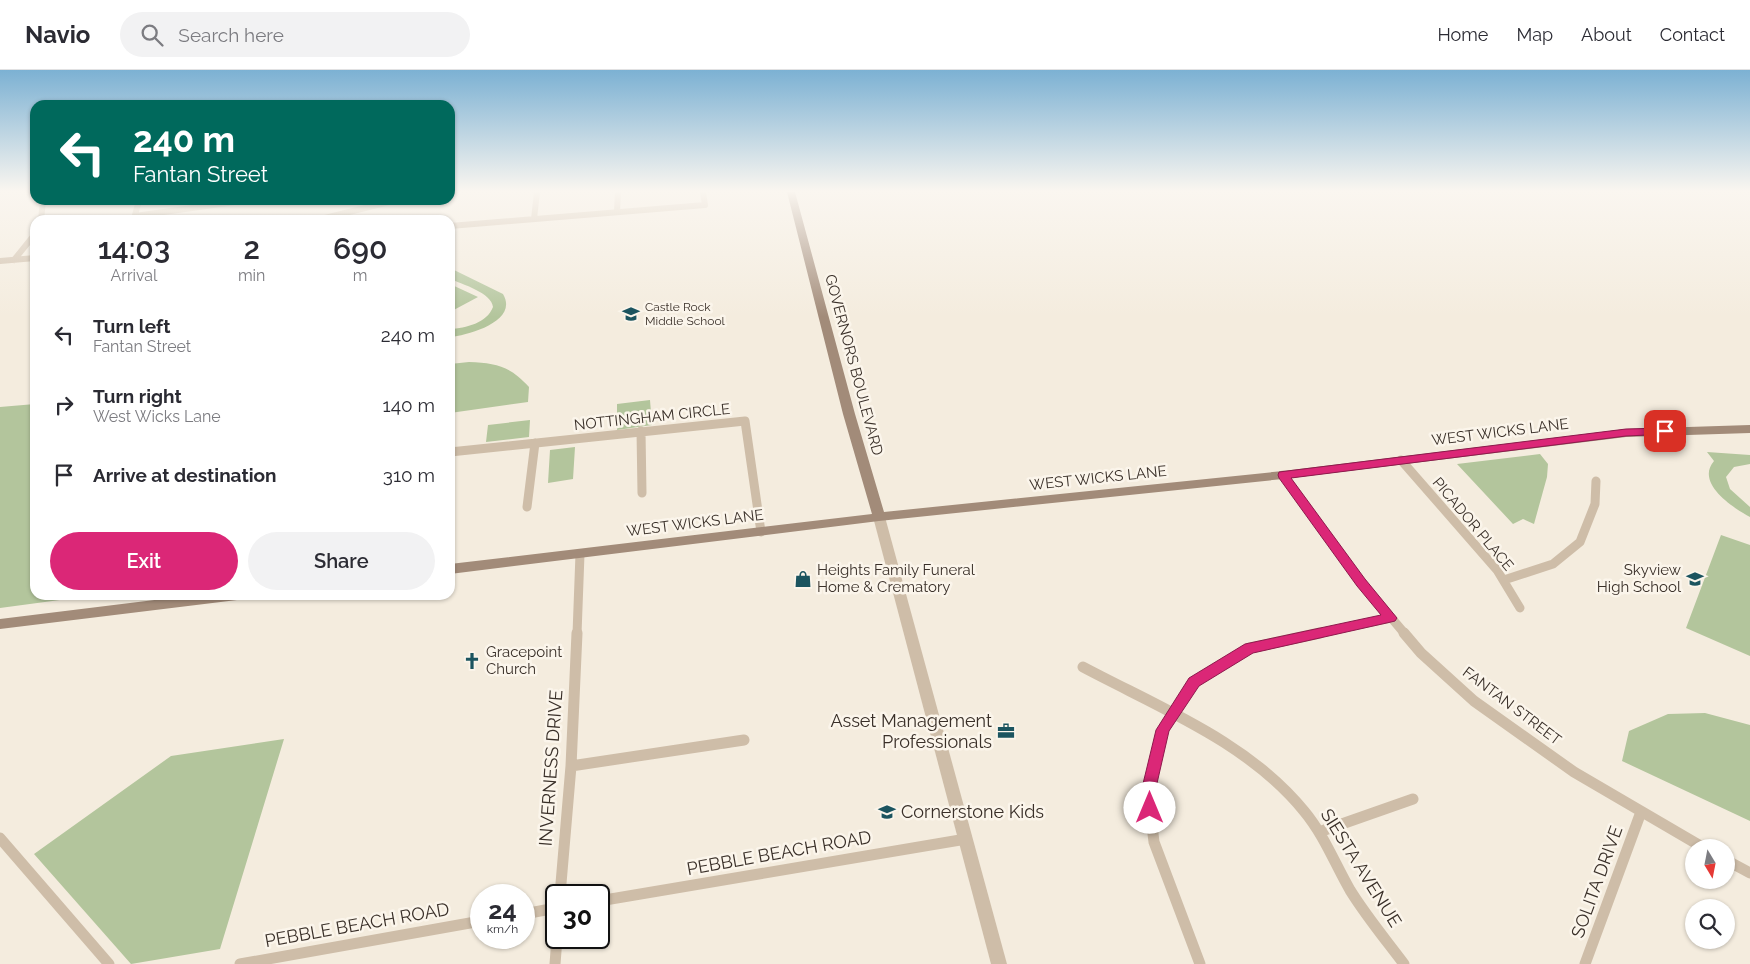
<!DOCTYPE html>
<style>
:root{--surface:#fff;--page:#f2f2f3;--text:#2b2b33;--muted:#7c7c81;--line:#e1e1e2;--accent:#db2777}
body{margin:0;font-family:Raleway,sans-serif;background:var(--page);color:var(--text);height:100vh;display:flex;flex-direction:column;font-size:19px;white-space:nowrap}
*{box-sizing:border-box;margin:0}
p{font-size:16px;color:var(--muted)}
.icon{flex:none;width:28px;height:28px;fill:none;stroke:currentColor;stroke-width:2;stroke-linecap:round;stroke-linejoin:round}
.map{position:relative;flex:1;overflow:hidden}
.panel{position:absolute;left:30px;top:145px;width:425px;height:385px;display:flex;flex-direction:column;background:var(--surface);border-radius:15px;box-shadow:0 1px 4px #0004}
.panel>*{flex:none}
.hud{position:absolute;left:30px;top:30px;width:425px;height:105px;border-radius:15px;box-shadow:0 1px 4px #0004;background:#00695c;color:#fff;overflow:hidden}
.needle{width:32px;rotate:170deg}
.fabs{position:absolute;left:1685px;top:769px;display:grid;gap:10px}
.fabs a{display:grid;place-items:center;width:50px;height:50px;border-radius:50%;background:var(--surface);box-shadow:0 1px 4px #0004;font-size:25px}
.speed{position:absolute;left:470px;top:814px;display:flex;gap:10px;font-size:25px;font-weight:700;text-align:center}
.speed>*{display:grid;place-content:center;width:65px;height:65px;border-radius:50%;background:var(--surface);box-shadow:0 1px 4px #0004;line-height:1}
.speed small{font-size:12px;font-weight:400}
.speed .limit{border:2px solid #111;border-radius:8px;background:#fff;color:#111}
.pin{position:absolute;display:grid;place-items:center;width:42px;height:42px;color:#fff;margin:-21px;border-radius:10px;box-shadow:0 2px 8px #0006}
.me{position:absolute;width:55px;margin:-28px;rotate:0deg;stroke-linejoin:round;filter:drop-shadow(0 0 4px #0008)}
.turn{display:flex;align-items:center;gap:18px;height:105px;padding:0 20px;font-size:22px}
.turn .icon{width:65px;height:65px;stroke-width:2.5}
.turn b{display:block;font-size:35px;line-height:42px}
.eta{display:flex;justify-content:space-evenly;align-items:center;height:85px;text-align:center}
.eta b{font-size:30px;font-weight:600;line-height:35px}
.action{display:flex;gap:10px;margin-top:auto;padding:10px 20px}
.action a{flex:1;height:58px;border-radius:30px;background:var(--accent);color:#fff;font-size:20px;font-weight:600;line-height:58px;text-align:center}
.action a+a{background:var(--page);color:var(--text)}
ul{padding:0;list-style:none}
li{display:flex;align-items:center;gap:15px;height:70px;padding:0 20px}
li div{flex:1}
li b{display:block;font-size:19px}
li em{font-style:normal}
header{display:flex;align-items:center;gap:30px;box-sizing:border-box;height:70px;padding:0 25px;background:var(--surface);border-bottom:1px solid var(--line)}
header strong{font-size:24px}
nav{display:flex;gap:28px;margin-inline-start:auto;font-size:18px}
.search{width:350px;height:45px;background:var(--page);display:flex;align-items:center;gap:12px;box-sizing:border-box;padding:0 18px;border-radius:28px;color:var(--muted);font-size:19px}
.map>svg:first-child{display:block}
.green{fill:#b3c59c}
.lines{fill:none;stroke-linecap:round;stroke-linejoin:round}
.minor-far2{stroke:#cebda8;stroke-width:6}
.minor-far1{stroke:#cebda8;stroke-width:9}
.minor{stroke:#cebda8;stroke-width:11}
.tertiary{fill:#cebda8;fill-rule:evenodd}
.secondary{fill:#a28b79;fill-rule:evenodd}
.route{fill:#db2777;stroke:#8e194d}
.labels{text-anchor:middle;stroke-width:5;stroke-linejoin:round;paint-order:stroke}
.far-poi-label{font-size:12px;fill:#3a3029;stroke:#fbf5eb;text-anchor:start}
.street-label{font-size:15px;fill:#3a3029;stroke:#fbf5eb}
.poi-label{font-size:15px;fill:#3a3029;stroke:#fbf5eb;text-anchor:start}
.near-poi-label{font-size:18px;fill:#3a3029;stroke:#fbf5eb;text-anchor:end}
.near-street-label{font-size:18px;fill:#3a3029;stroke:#fbf5eb}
</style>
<header>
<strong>Navio</strong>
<div class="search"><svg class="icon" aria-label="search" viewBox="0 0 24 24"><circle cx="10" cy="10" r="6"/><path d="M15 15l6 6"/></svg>Search here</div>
<nav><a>Home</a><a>Map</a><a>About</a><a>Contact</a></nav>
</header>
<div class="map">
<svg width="1750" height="894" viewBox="0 0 1750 894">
<rect width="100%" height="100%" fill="#f4ecde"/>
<path class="green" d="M450 198 503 224C519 251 469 265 450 267V259C466 258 487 253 493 237 492 223 462 214 450 209Z
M450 214 478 227 450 242Z
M469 292C496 293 510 296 529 317L528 332 450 343V294Z
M650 330 652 355 617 360V334Z
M35 334V525H97L0 538V337Z
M530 350 529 367 486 372 488 355Z
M575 377 573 409 548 413 550 380Z
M1707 382 1750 385V394L1734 397 1726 407 1730 419 1750 437V447C1733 438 1695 413 1714 391Z
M1540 384 1548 394 1547 407 1534 454 1523 449 1513 454 1457 394Z
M1721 465 1750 475V586L1686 558Z
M1705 643 1750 655V751L1622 691 1629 661 1668 644Z
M284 669 220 879 131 894 34 784 171 686Z"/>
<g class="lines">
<path class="minor-far2" d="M617 142 618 122
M135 146 249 130
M134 149 139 130
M534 149 537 122
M41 150 43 130
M317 150 397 130
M450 156 705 135 703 122
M14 190 35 164
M0 191 35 188"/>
<path class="minor-far1" d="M641 361 642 423
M450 382 745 351 761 462
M1401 390 1497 500 1520 538
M1283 405 1361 512 1405 564
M527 437 535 373
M1504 510 1553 494 1580 472 1595 434 1596 411
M577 564 580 484
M1314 564 1391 548"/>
<path class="minor" d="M1404 563 1421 583 1474 631 1574 702 1704 778
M1083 597C1160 638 1248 672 1304 741 1324 765 1335 794 1350 820 1366 846 1386 870 1404 894
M571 696 744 670
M1319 762 1413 729
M0 768 109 894
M1726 790 1750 803
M560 825 571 696 577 563
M599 831 966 769
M524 844 556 838
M240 894 481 851
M555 894 557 868
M1200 894 1154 772 1148 722 1163 660 1194 612 1250 578 1320 563
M1585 894 1641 742"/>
<path class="tertiary" d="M879 443 885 447 1007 894H991L873 447Z"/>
<path class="secondary" d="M787 122H795L855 344 884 442 1283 401 1626 359 1750 355V363L1626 367 1283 409 879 451 450 504V494L872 444 843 344Z
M195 525H244L242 529 237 530 0 559V549Z"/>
</g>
<linearGradient id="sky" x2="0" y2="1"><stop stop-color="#7cb1d3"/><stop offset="0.49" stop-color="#faf6f0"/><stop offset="1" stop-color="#faf6f0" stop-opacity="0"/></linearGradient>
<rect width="1750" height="247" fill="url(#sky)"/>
<path class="route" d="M1665 358 1670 361 1669 364 1626 366 1291 408 1365 509 1397 548 1395 551 1391 552 1253 583 1199 616 1169 661 1155 722 1157 738 1155 743 1150 745 1145 743 1141 722 1156 660 1189 608 1245 574 1381 545 1357 516 1279 408 1278 405 1279 402 1626 359Z"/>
<defs>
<g id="school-bare" transform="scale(1.35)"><path d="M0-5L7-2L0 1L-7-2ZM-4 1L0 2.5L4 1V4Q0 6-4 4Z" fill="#1b545f" stroke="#fbf5eb" stroke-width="2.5" paint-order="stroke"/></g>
<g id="shop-bare" transform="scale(1.35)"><path d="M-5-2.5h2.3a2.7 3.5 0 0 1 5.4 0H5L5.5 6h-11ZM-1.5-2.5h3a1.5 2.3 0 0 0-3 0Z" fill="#1b545f" stroke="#fbf5eb" stroke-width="2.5" paint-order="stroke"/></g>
<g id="church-bare" transform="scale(1.35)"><path d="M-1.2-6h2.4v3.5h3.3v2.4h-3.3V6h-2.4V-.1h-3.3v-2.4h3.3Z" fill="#1b545f" stroke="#fbf5eb" stroke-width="2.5" paint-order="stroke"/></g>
<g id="office-bare" transform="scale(1.35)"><path d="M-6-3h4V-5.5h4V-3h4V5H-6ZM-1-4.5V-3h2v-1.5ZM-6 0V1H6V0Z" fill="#1b545f" stroke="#fbf5eb" stroke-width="2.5" paint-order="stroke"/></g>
</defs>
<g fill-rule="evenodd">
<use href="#school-bare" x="631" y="244"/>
<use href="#shop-bare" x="803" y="509"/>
<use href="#school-bare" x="1695" y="509"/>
<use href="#church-bare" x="472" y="591"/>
<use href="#office-bare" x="1006" y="661"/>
<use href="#school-bare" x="887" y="742"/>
</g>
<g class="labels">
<g class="far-poi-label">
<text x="645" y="241">Castle Rock<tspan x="645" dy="14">Middle School</tspan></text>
</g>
<g class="street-label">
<text transform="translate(854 295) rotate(75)" y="5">GOVERNORS BOULEVARD</text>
<text transform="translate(652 347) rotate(-6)" y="5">NOTTINGHAM CIRCLE</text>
<text transform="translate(1500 362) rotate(-7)" y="5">WEST WICKS LANE</text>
<text transform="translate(1098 408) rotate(-6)" y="5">WEST WICKS LANE</text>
<text transform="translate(695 453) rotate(-7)" y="5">WEST WICKS LANE</text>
<text transform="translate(1473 454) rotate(50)" y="5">PICADOR PLACE</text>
<text transform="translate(1512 636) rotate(37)" y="5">FANTAN STREET</text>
</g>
<g class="poi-label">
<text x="817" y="505">Heights Family Funeral<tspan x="817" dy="17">Home &amp; Crematory</tspan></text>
<text x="1681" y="505" text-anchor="end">Skyview<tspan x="1681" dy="17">High School</tspan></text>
<text x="486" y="587">Gracepoint<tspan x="486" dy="17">Church</tspan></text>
</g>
<g class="near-poi-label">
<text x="992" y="657">Asset Management<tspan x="992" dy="21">Professionals</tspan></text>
<text x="901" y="748" text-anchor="start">Cornerstone Kids</text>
</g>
<g class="near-street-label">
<text transform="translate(551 698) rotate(-86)" y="6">INVERNESS DRIVE</text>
<text transform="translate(779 783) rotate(-10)" y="6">PEBBLE BEACH ROAD</text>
<text transform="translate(1361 798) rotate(58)" y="6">SIESTA AVENUE</text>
<text transform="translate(1597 812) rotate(-70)" y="6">SOLITA DRIVE</text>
<text transform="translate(357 855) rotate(-10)" y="6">PEBBLE BEACH ROAD</text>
</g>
</g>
</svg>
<div class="fabs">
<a><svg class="needle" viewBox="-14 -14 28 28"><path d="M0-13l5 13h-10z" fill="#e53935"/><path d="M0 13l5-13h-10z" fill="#7c7c81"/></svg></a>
<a><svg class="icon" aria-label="search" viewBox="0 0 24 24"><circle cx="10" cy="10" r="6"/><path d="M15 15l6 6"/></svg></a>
</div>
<div class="speed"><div>24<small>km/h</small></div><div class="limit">30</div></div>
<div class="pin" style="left:1665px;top:361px;background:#d93025"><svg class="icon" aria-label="arrive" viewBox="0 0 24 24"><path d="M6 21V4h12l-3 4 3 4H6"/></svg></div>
<svg class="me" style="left:1150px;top:738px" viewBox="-20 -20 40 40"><circle r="19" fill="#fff"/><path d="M0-13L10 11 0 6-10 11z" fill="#db2777"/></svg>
<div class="hud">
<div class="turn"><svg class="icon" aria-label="left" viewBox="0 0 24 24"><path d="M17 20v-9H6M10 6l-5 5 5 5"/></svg><div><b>240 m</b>Fantan Street</div></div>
</div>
<section class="panel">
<div class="eta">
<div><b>14:03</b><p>Arrival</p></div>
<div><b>2</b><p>min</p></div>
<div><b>690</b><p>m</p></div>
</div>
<ul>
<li><svg class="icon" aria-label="left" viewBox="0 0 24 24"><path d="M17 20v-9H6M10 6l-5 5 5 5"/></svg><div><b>Turn left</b><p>Fantan Street</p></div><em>240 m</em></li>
<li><svg class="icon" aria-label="right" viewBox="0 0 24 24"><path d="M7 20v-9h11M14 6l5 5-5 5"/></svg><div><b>Turn right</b><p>West Wicks Lane</p></div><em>140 m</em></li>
<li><svg class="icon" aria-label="arrive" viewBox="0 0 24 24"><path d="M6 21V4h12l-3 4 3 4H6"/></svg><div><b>Arrive at destination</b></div><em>310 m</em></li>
</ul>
<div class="action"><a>Exit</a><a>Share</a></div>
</section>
</div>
